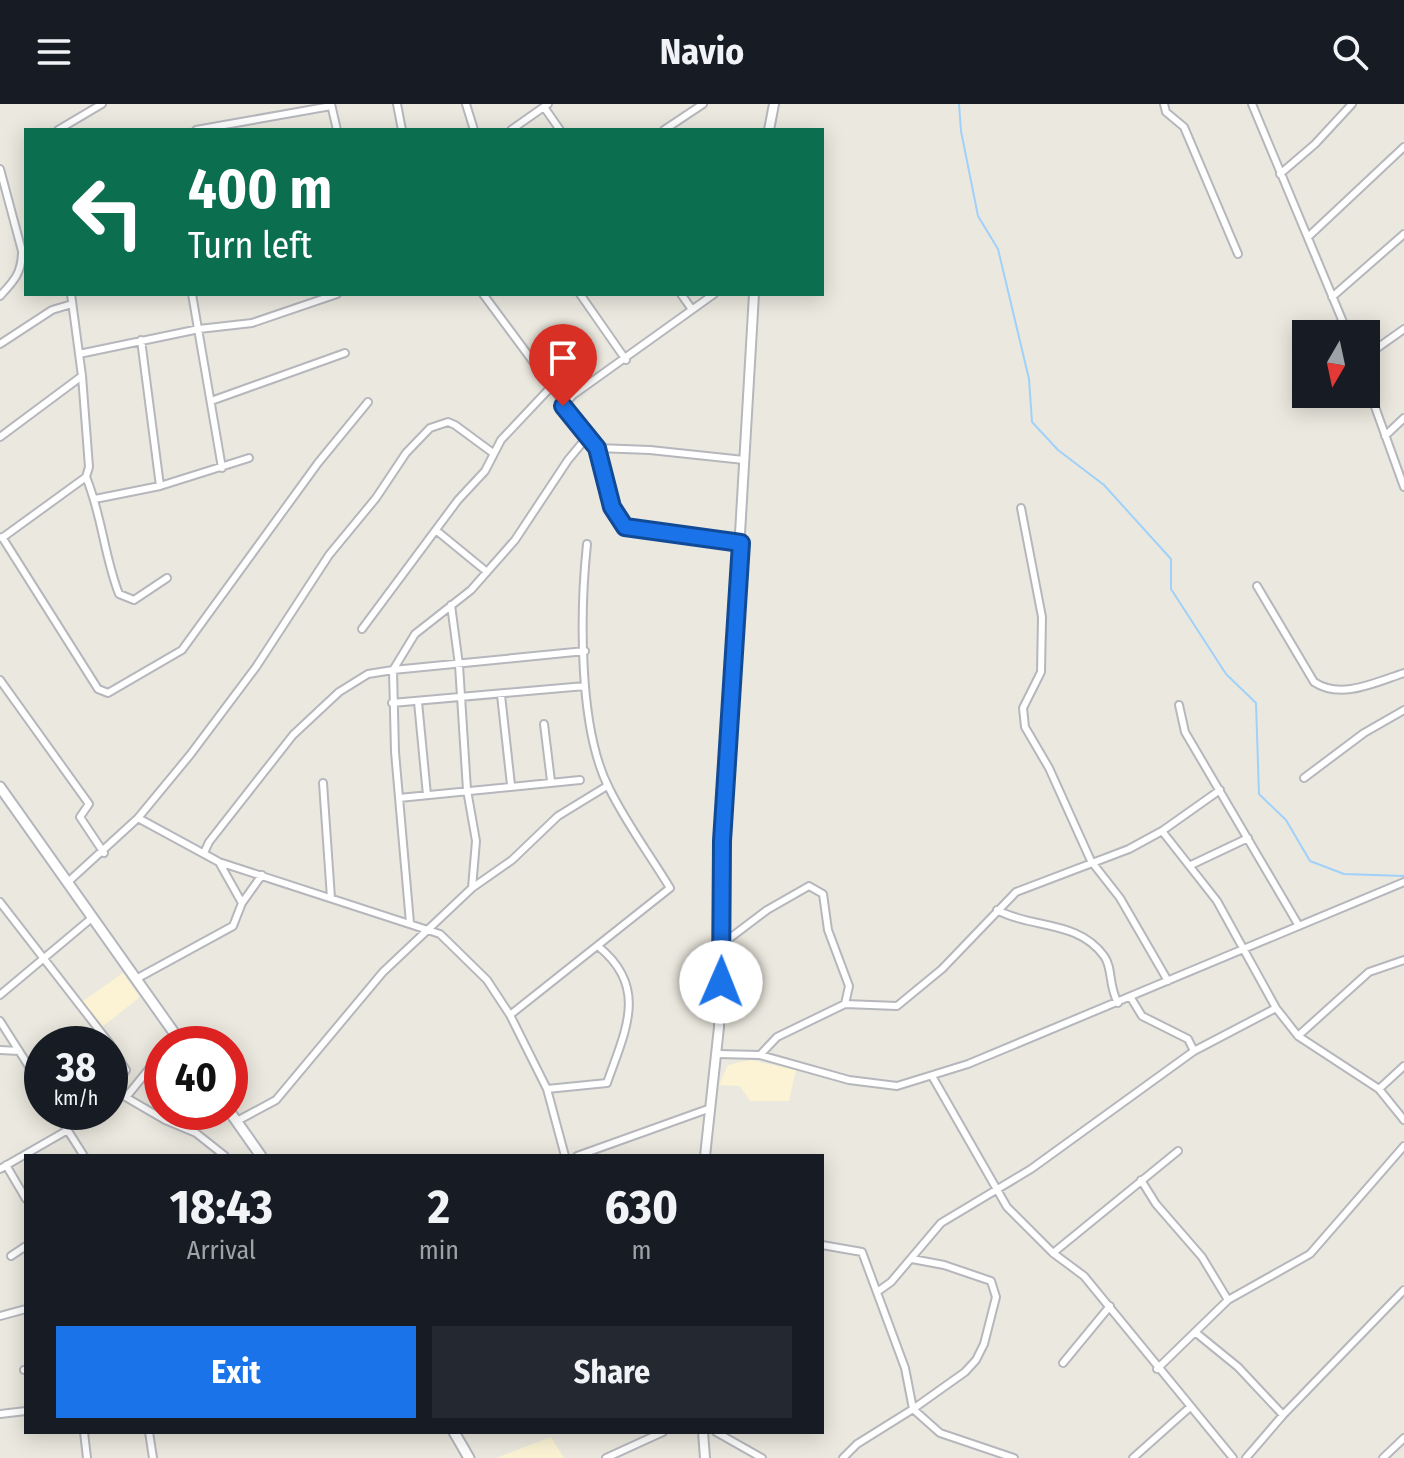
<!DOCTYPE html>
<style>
:root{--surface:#171b24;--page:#242831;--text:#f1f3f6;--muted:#9ea1a6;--accent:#1a73e8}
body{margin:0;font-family:"Fira Sans Condensed",sans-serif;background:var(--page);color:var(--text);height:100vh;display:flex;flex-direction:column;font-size:30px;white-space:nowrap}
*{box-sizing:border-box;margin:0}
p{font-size:26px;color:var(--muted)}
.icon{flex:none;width:44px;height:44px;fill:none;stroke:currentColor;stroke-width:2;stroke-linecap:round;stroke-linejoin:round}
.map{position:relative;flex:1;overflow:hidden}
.panel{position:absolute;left:24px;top:1050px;width:800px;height:280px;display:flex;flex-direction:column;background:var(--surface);border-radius:0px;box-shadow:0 4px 20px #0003}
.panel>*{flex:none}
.banner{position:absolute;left:24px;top:24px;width:800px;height:168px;border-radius:0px;box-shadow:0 4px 20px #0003;background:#0b6e4f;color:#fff;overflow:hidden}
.needle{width:52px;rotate:189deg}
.tools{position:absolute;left:1292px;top:216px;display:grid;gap:16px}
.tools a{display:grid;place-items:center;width:88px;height:88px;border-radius:0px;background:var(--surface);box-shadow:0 4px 20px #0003;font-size:40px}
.speed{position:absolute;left:24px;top:922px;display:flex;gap:16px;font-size:40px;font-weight:700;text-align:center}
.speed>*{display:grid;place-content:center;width:104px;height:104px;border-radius:50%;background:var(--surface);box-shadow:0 4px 20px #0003;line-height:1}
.speed small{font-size:20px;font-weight:400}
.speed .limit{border:12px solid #d22;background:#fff;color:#111}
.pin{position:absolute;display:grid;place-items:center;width:68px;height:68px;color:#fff;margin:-82px -34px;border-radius:50% 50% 50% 0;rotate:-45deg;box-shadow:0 0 8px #0007}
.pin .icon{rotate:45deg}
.me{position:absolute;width:88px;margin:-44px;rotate:1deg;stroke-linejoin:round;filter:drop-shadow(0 0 6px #0008)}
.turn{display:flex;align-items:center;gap:28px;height:168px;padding:0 32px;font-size:36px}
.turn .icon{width:104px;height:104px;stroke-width:2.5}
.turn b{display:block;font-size:56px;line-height:68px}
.eta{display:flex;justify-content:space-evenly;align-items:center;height:136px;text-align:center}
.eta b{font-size:48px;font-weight:700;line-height:56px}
.action{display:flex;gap:16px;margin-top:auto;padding:16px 32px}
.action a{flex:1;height:92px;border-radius:0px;background:var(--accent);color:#fff;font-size:32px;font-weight:700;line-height:92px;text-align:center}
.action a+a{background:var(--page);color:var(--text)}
header{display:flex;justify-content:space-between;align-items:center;height:104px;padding:0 32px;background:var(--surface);font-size:36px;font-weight:700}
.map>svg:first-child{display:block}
.commercial{fill:#fbf3d4}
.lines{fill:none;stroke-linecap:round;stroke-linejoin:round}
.stream{stroke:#a0d1fa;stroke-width:2}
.minor-casing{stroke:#b5b7bc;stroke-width:10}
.tertiary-casing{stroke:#b5b7bc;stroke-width:12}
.secondary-casing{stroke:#b3b6bc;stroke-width:13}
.minor{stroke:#fff;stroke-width:6}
.tertiary{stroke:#fff;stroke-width:8}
.secondary{stroke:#fff;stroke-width:9}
.route-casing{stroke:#114b97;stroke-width:20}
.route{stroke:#1a73e8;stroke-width:14}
</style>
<header><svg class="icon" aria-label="menu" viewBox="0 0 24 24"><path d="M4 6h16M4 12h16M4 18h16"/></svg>Navio<svg class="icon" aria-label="search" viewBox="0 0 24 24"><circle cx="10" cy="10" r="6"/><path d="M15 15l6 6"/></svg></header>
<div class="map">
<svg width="1404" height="1354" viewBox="0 0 1404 1354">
<rect width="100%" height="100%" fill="#ebe8df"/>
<path class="commercial" d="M123 869 140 893 102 923 83 897Z
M750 956 796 966 789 997H750L740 982 719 981 728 961Z
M551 1333 564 1354H496Z"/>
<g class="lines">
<path class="stream" d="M959 0 961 27 978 112 998 145 1029 275 1032 318 1058 346 1104 381 1171 455V485L1226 570 1256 599 1259 690 1286 716 1310 757 1344 770 1404 772"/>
<g class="minor-casing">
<path id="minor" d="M331 0 337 26
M397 0 402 26
M466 0 474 26
M1164 0 1166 8 1184 23 1238 150
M1252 0 1348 230
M544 3 560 26
M58 26 102 0
M196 26 331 2
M511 26 548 0
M664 26 703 0
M0 65 22 147C22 169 14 177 0 192
M1280 70 1315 40 1352 0
M1308 133 1404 43
M192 190 222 364
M483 190 597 344 612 403 625 423 740 439
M580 190 626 256
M681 190 691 204
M1332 193 1404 130
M141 236 160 382
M0 240 52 206 72 200
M79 250 199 225 252 219 337 190
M1366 252 1404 225
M1366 278 1404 383
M211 297 345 249
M563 302 573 291 714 190
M1385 332 1404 314
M0 333 82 272
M597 344 650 346 744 356
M86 373C102 411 104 452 119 490L134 496 167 474
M95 395 160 382 249 354
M1021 404 1042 513 1041 568 1023 604 1025 623 1049 664 1091 757 1120 794 1168 877
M437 427 487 468
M2 433 98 585 108 589 182 546 318 359 368 298
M2 434 86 373 89 363 82 272 71 190
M1257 482 1314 578C1341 596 1376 578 1404 569
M451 501 459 561 467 686 476 737 472 784
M362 525 458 396 485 367 501 336 550 284
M0 576 89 700 80 713 104 749
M501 591 511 681
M418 598 427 691
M392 599 585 582
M1179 601 1185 628 1299 822
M544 620 551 677
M1304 674 1364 629 1404 606
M323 679 331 794
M399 694 580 676
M138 714 219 758 440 830 487 876 510 911 547 985 565 1052
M1162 727 1220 686
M204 749 209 738 293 631 339 588 368 570 393 566 585 547
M219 758 242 799
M1191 761 1248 734
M68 778 138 714 190 651 256 563 329 451 376 394 406 349 430 324 448 318 455 321 493 349
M0 798 110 940
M997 806C1033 825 1078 816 1104 852 1113 864 1108 881 1118 899
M410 819 395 648 393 566 415 530 471 486 515 436 568 356 588 332
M722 840 767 806 809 782 823 790 828 826 849 882 845 900
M136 875 233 822 242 799 262 771
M0 891 93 813
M1131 894 1142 912 1188 935 1194 947
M510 911 670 784C650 751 626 719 609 684 578 624 580 507 587 440
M0 917 42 983
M1298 932 1369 868 1404 856
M110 940 126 966 114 986
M0 946 19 947
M717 950 760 951 849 976 897 982 968 960 1404 778
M760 951 777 933 845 900 897 902 942 865 1016 788 1129 745 1162 727 1217 797 1276 904 1298 932 1379 985 1404 1016
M29 960 42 957
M932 972 1007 1103 1053 1149 1084 1172 1233 1354
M110 984 165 1016 196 1029 225 1052
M547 985 607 979C625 927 649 884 599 843
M1379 985 1404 962
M127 992 162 949
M56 1008 84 1052
M237 1017 276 996 383 868 472 784 512 756 558 712 607 682
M577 1052 708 1005
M6 1061 26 1095
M0 1065 66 1027
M1141 1076 1156 1100 1202 1153 1228 1196
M822 1141 862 1148 905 1264 913 1305 940 1329 1014 1354
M1053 1149 1178 1047
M11 1152 26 1142
M877 1188 891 1178 941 1119 1031 1065 1194 947 1276 904
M0 1212 26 1205
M1195 1228 1238 1263 1283 1311
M1063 1259 1110 1202
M1157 1265 1228 1196 1310 1150 1404 1042
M24 1266H26
M0 1310 26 1307
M84 1328 87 1354
M149 1328 153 1354
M716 1328 762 1354
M606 1354 663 1328
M843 1354 857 1340 913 1305 965 1268 976 1256 984 1240 996 1193 991 1177 944 1161 912 1155
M1133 1354 1189 1304
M1246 1354 1283 1311 1404 1186
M1383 1354 1404 1334"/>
</g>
<g class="tertiary-casing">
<path id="tertiary" d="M769 26 774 0
M705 1052 719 923 722 737 754 190
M703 1328 705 1354"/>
</g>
<g class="secondary-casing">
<path id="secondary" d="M0 683 182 940
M230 1008 261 1052
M454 1328 469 1354"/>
</g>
<use href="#minor" class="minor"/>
<use href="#tertiary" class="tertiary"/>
<use href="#secondary" class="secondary"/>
</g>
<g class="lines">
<g class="route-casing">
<path id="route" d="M563 302 597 344 612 403 625 423 741 439 722 737 721 878"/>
</g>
<use href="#route" class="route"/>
</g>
</svg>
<div class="tools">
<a><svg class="needle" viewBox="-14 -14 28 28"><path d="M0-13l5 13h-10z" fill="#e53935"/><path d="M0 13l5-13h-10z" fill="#9ea1a6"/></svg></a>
</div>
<div class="speed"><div>38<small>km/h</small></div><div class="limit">40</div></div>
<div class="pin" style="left:563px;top:302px;background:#d93025"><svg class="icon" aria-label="arrive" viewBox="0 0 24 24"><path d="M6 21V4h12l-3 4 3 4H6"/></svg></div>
<svg class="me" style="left:721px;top:878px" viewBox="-20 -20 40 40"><circle r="19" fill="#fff"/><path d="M0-13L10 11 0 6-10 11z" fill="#1a73e8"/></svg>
<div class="banner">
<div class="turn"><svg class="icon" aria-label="left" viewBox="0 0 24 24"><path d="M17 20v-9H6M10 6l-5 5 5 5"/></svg><div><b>400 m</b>Turn left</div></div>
</div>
<section class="panel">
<div class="eta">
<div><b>18:43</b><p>Arrival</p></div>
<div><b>2</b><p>min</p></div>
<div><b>630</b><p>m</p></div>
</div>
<div class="action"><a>Exit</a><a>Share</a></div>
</section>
</div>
